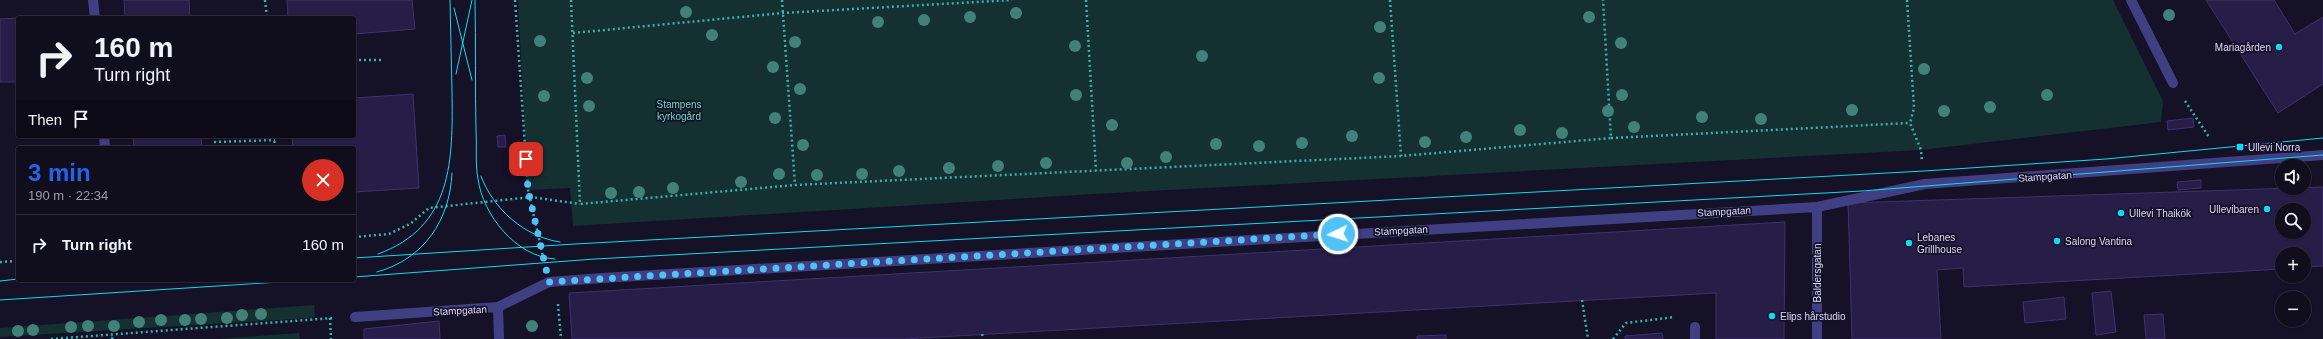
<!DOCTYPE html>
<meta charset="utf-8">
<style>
:root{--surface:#100d1d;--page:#1e1b2a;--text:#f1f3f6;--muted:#9c9ca4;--line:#302d3b;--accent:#2563eb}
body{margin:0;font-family:Helvetica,sans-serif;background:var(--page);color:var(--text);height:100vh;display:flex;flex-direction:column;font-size:15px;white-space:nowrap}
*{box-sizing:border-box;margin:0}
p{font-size:13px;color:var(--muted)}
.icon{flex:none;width:22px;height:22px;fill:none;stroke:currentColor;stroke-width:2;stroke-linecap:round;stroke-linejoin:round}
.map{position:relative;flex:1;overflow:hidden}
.panel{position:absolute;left:16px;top:146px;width:340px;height:136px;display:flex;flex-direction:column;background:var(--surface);border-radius:4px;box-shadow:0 1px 3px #0004,0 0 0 1px var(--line)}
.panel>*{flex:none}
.hud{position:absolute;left:16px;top:16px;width:340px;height:122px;border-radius:4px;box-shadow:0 1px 3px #0004,0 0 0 1px var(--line);background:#100d1d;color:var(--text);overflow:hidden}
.buttons{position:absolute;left:2275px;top:159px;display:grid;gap:8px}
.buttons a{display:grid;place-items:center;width:36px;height:36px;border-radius:50%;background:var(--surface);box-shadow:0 1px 3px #0004,0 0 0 1px var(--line);font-size:20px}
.pin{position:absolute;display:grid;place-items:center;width:34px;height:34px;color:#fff;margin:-17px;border-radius:8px;box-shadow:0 2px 6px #0006}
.me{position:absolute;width:44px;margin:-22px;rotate:266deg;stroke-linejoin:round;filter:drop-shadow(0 0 3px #0008)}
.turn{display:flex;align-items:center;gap:14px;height:84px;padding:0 12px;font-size:18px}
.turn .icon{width:52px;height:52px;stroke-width:2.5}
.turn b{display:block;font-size:28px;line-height:34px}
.then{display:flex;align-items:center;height:38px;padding:0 12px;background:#0003;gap:8px;font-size:15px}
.round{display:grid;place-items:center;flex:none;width:42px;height:42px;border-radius:21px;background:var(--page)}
.head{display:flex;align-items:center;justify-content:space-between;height:68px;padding:0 12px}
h1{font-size:24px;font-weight:600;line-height:30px;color:var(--accent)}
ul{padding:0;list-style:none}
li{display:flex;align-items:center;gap:12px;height:60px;padding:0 12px;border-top:1px solid var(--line)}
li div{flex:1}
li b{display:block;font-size:15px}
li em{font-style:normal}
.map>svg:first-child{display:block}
.green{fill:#143030}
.building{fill:#261e47;stroke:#3e3171;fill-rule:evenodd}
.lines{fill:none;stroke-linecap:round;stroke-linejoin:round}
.path{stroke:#36b3ac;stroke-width:2.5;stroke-dasharray:2 3;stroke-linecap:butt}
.service{stroke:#413f83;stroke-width:10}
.minor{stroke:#413f83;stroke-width:10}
.tram{stroke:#0fdbf3;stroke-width:1}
.tree{fill:#42807a}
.route{stroke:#4fc3f7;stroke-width:7;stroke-dasharray:0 12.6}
.poi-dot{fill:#0fdbf3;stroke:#151127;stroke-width:1.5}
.labels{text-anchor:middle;stroke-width:3.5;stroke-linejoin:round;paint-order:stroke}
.poi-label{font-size:10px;fill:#ddd9fd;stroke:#151127;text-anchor:start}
.park-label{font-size:10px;fill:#67dabe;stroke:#151127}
.street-label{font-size:10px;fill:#ddd9fd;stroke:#151127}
</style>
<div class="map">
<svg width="2323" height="339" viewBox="0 0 2323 339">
<rect width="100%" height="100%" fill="#151127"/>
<path class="green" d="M518 0H2113L2163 101 2161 122 1921 150 1094 194 573 226 570 188 528 190Z
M314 305 315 316 311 318 0 337V328Z
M299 333 300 339H217Z"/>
<path class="building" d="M124 0H189L190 18H125Z
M287 0H412L415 29 354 34V18H288Z
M2206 0H2274L2295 34 2323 17V84L2278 113Z
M18 18V82H0V19Z
M413 94 419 188 354 192V148H293L292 136H354V98Z
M2193 118 2194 127 2168 130 2167 121Z
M505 135 506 147H498L497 136Z
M133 136H201L202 148H134Z
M2201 180V188L2178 190 2177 182Z
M2323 187V266L2304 267V254H2282V269L1964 287 1963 268 1937 270 1941 339H1852L1848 203ZM2282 210H2304V232H2282Z
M1785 222 1784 339H1716V293L903 339H572L569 293Z
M2111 291 2116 332 2096 335 2092 293Z
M2064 297 2066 319 2025 323 2023 302Z
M2163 314 2165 339H2146L2144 315Z
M439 321 440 339H364V329Z
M1662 333 1663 339H1625V336Z
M1446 335V339H1417V336Z"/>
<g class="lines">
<path class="path" d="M265 0 267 18
M515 0 528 190 544 261
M571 0 580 204 795 185 1401 156 1611 138 1603 0
M782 0 795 185
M1086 0 1096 171
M1390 0 1401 156
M1907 0 1914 108 1910 123 1921 150 1922 162
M573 33 783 13 1012 0
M354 60H383
M2185 101 2209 137
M215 136V142L275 140
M274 136 275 148
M1611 138 1910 123
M354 237 389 234 410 224 429 208 531 197 580 204
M0 262 18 261
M1582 300 1588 339
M558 304 561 339
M330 318 331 339
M982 334 983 339
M51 339 333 318
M112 339 113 334
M1613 339 1626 323 1675 317"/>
<path class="service" d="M1695 327V339"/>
<path class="minor" d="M93 0 95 18
M2131 0 2173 83
M104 136 105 148
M498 307 499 339
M355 317 498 307 549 282 602 278 1817 207 1925 184 2323 155
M1817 339V207"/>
<path class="tram" d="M475 0C476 44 475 87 476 131 477 147 475 163 478 179 483 215 516 257 555 259
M454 8 472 80
M456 74 472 0
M481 176C493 209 525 237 560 242
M378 254C453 227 453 160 452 91 451 61 451 30 450 0
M354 258 575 244 1924 171 2106 159 2323 138
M377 272C424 259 450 220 452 173
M354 277 595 259 1862 191 2323 155
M0 281 18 279
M0 300 311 280"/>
</g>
<g class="tree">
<circle cx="686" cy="12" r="6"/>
<circle cx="1016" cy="13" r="6"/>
<circle cx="2169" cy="15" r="6"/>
<circle cx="970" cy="17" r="6"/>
<circle cx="1589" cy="17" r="6"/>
<circle cx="924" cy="20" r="6"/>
<circle cx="878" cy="22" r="6"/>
<circle cx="1380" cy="27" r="6"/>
<circle cx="712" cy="35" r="6"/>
<circle cx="540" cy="41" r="6"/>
<circle cx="795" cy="42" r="6"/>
<circle cx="1621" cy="43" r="6"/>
<circle cx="1075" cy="46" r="6"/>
<circle cx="1202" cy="56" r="6"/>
<circle cx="773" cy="67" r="6"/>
<circle cx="1924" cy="69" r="6"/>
<circle cx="587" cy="78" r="6"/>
<circle cx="1379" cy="78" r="6"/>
<circle cx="800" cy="89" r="6"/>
<circle cx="1076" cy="95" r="6"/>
<circle cx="1622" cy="95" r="6"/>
<circle cx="2047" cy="95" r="6"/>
<circle cx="544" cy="96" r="6"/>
<circle cx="589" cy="106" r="6"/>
<circle cx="1990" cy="107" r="6"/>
<circle cx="1852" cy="110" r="6"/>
<circle cx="1608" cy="111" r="6"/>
<circle cx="1944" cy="111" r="6"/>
<circle cx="1702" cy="117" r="6"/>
<circle cx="775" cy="118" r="6"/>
<circle cx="1761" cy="119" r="6"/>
<circle cx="1112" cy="125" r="6"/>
<circle cx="1634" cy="127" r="6"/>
<circle cx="1520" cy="130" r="6"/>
<circle cx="1562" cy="133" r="6"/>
<circle cx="1352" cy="136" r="6"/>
<circle cx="1466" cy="137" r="6"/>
<circle cx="1425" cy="142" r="6"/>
<circle cx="1302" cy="143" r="6"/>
<circle cx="1216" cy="144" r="6"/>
<circle cx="803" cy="145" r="6"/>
<circle cx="1259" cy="146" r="6"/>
<circle cx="1166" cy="157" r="6"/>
<circle cx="1046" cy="163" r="6"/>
<circle cx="1127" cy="163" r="6"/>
<circle cx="998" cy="166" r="6"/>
<circle cx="949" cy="168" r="6"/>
<circle cx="899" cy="171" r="6"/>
<circle cx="779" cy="174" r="6"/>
<circle cx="862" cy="174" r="6"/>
<circle cx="817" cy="175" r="6"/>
<circle cx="741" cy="182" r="6"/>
<circle cx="673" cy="188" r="6"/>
<circle cx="639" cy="192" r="6"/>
<circle cx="611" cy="193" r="6"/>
<circle cx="261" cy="314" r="6"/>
<circle cx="242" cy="315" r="6"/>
<circle cx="227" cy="318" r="6"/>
<circle cx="201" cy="319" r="6"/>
<circle cx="161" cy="320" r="6"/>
<circle cx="185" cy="320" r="6"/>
<circle cx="139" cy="322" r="6"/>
<circle cx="88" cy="326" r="6"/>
<circle cx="114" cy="326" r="6"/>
<circle cx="532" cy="326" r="6"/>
<circle cx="71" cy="327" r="6"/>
<circle cx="33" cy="330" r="6"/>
<circle cx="18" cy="331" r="6"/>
</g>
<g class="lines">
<path class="route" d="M526 159 528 190 549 282 1338 234"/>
</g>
<g class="poi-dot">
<circle cx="2279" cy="47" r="4"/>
<rect x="2236" y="143" width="8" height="8" rx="2"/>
<circle cx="2267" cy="209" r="4"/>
<circle cx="2121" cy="213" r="4"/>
<circle cx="2057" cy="241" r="4"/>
<circle cx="1909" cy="243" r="4"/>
<circle cx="1772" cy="316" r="4"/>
</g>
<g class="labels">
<g class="poi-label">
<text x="2271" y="51" text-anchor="end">Mariagården</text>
<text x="2248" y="151">Ullevi Norra</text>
<text x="2259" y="213" text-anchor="end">Ullevibaren</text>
<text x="2129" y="217">Ullevi Thaikök</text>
<text x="1917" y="241">Lebanes<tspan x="1917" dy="12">Grillhouse</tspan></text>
<text x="2065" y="245">Salong Vantina</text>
<text x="1780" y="320">Elips hårstudio</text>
</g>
<g class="park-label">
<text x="679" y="108">Stampens<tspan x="679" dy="12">kyrkogård</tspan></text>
</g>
<g class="street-label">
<text transform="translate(2045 176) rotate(-4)" y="4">Stampgatan</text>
<text transform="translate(1724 211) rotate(-3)" y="4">Stampgatan</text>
<text transform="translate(1401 230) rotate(-3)" y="4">Stampgatan</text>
<text transform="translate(1817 273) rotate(-90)" y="4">Baldersgatan</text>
<text transform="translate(460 310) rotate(-3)" y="4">Stampgatan</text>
</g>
</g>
</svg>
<div class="buttons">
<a><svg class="icon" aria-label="sound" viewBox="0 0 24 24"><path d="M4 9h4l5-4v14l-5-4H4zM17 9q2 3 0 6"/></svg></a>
<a><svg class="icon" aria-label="search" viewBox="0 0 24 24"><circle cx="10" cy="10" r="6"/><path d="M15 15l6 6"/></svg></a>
<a>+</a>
<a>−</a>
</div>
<div class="pin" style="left:526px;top:159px;background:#d93025"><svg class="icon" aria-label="arrive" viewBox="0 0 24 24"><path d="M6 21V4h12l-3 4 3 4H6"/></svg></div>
<svg class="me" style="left:1338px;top:234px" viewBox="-20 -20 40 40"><circle r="17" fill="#4fc3f7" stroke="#fff" stroke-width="3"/><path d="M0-11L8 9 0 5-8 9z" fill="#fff"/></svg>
<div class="hud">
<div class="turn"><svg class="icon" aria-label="right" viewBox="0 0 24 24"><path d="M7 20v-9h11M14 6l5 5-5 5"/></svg><div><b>160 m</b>Turn right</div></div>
<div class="then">Then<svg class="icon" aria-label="arrive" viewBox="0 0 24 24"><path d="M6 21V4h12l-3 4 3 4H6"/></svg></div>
</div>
<section class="panel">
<div class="head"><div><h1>3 min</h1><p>190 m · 22:34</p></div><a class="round" style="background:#d93025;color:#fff"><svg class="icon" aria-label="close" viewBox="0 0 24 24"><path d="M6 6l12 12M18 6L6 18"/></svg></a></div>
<ul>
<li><svg class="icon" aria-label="right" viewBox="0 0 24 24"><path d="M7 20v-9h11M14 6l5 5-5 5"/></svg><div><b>Turn right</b></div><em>160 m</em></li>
</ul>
</section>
</div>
